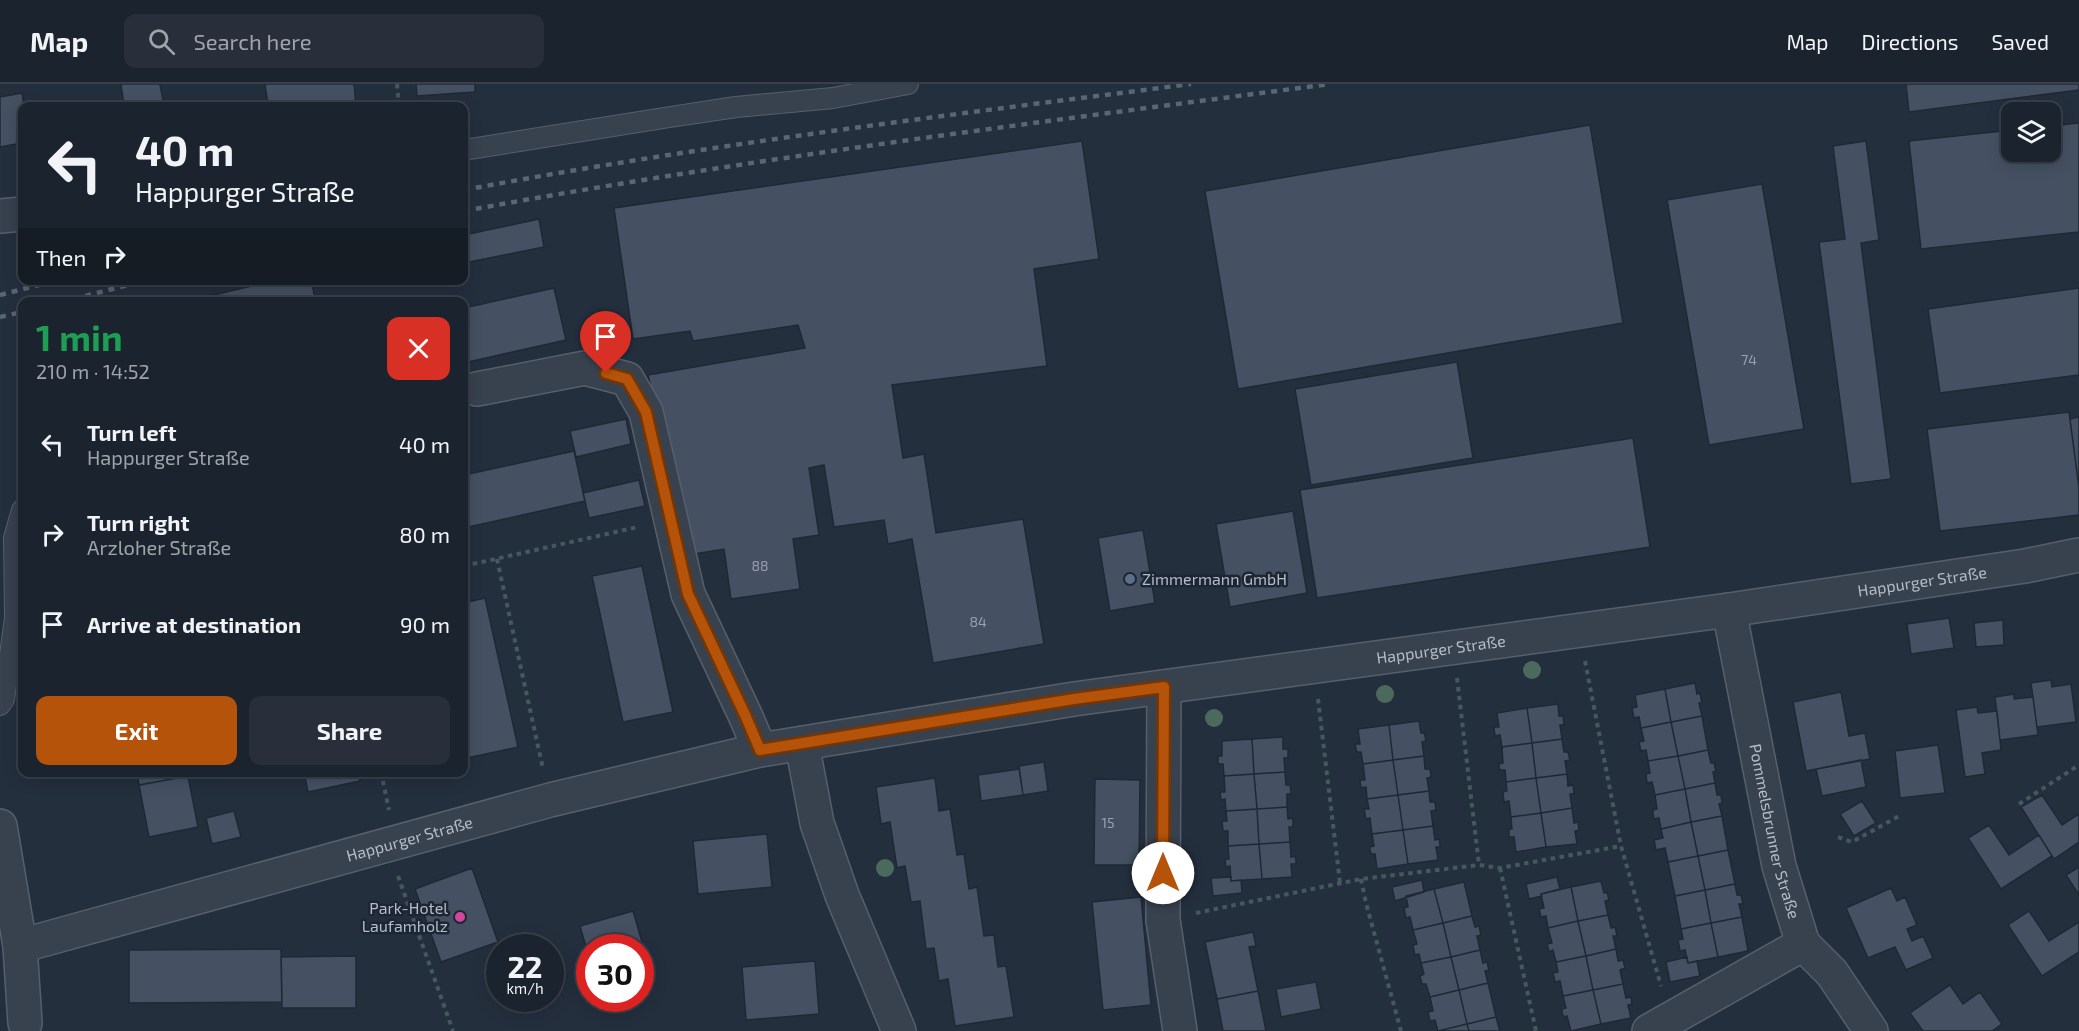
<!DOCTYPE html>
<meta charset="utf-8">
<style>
:root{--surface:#1b232e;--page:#282f3a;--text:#f1f3f6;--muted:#a0a4aa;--line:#39404a;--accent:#b45309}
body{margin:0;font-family:"Exo 2",sans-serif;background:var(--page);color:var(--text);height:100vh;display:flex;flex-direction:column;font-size:22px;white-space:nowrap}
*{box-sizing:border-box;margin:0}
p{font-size:20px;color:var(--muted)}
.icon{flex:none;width:33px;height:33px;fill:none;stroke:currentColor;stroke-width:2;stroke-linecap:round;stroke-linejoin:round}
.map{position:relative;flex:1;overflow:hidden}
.drawer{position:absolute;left:18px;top:213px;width:450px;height:480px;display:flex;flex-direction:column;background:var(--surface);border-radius:12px;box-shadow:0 3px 15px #0003,0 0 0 2px var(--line)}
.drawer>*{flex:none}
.hud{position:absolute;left:18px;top:18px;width:450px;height:183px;border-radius:12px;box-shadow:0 3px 15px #0003,0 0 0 2px var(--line);background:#1b232e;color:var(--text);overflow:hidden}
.tools{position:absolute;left:2001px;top:18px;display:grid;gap:12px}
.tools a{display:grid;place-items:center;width:60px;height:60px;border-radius:12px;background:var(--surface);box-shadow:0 3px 15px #0003,0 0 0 2px var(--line);font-size:30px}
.speed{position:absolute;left:486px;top:850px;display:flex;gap:12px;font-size:30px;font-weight:700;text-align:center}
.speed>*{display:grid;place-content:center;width:78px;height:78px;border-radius:50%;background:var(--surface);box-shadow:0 3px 15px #0003,0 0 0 2px var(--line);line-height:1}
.speed small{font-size:15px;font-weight:400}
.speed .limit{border:9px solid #d22;background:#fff;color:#111}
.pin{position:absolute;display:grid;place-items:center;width:51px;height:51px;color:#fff;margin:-62px -26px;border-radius:50% 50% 50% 0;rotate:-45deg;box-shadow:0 0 6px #0007}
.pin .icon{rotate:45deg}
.me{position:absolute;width:66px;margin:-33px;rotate:0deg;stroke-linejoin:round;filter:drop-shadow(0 0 4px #0008)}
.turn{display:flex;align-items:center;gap:21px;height:126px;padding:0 18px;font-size:27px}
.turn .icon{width:78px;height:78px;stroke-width:2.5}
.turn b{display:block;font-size:42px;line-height:51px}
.then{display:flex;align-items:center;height:57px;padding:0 18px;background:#0003;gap:12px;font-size:22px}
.round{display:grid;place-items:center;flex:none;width:63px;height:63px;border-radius:12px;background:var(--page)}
.headline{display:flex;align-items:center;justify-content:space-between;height:102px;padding:0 18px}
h1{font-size:36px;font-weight:700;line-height:45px;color:#1e9e55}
.cta{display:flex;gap:12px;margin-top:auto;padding:12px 18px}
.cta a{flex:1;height:69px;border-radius:12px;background:var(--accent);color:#fff;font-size:24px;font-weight:700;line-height:69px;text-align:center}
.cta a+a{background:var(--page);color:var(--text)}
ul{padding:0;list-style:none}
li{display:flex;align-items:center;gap:18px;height:90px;padding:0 18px}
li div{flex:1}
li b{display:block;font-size:22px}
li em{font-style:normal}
header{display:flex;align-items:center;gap:36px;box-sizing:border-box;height:84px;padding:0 30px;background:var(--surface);border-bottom:2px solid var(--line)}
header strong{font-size:28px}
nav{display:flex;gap:33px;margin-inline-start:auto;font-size:21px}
.search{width:420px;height:54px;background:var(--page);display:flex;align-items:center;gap:15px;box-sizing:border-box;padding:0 21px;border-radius:12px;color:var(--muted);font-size:22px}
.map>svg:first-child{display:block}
.building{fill:#455162;stroke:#1f2835;stroke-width:1.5}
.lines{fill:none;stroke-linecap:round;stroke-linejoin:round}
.lane-casing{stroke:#565f6c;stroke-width:22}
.street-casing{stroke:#565f6c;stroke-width:36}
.path{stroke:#44595c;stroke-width:4;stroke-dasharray:4.5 4.5;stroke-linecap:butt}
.lane{stroke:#38414e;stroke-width:20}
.street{stroke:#38414e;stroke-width:33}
.rail{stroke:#5a6575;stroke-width:4.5;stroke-dasharray:6 6;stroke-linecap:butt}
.tree{fill:#4b6a5d}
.route-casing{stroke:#753606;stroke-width:15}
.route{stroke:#b45309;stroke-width:10}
.service-dot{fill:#5c6f8a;stroke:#1d2633;stroke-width:2}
.hotel-dot{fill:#d1479c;stroke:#1d2633;stroke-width:2}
.labels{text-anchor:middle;stroke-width:5;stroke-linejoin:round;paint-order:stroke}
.number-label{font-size:14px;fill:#98a1af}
.poi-label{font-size:16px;fill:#b4bcc9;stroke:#1d2633;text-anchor:start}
.street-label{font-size:16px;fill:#b4bcc9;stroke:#1d2633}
</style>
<header>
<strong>Map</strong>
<div class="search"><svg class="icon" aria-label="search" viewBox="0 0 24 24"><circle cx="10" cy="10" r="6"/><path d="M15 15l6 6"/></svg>Search here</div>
<nav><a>Map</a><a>Directions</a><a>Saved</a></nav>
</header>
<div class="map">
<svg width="2079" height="947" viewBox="0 0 2079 947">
<rect width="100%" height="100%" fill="#242f3e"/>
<path class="building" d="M121 0H160L164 22H124Z
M265 0H354L356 22H268Z
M416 0H475V8L417 12Z
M1906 0H2079V6L1909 28Z
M22 9 24 22 22 59 0 63V13Z
M2079 39V148L1921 165 1909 57 2012 46V68H2050V42Z
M1590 41 1623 239 1238 305 1205 107Z
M1082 57 1099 175 1034 185 1047 282 892 301 903 374 924 370 936 449 1023 435 1044 560 933 579 912 455 888 460 884 436 834 443 824 381 809 384 819 451 793 455 800 505 731 515 724 465 688 471 648 291 805 264 798 241 693 257 690 247 633 255 614 124Z
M1866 57 1879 156 1861 159 1891 395 1851 400 1819 158 1845 155 1833 62Z
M1762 100 1804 345 1709 361 1667 116Z
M539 135 544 163 464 179V151Z
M277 196H311L315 214 300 218H184Z
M554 204 566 256 464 279V224Z
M2079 204V291L1940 309 1928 225Z
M1457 278 1473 374 1311 401 1295 305Z
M2069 328 2079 404V431L1940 447 1927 345Z
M2079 333V404L2070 335Z
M626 335 631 360 576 373 570 347Z
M1633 354 1650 463 1317 514 1300 406Z
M574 367 585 417 464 444V391Z
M639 396 645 422 589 434 583 409Z
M1293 427 1307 509 1230 523 1216 440Z
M1143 446 1155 519 1110 527 1098 454Z
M642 482 673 628 623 638 592 492Z
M485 514 518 663 467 674 464 660V519Z
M1949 534 1954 564 1911 570 1907 540Z
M2003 536 2004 561 1976 563 1974 539Z
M2051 596 2052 603 2071 600 2076 638 2037 643 2031 599Z
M1695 599 1697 610 1700 609 1702 619H1699L1702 632 1671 638 1665 605Z
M1665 605 1671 638 1641 644 1639 633 1634 634 1632 624 1637 623 1635 611Z
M1841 608 1849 652 1865 649 1870 675 1806 687 1793 618Z
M2014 610V615L2033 613 2038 651 2000 656 1995 613Z
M1558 620 1559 632H1563L1564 641H1560L1562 655 1532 659 1527 624Z
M1977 623 1978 629 1997 627 2001 666 1982 669 1985 690 1965 693 1956 626Z
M1527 624 1532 659 1502 663 1500 651 1495 652 1494 643H1499L1497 629Z
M1702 632 1708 666 1678 672 1671 638Z
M1419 637 1421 649H1424L1425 652 1426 657 1422 658 1424 672 1393 676 1389 641Z
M1671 638 1678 672 1648 677 1646 666 1641 667 1639 658 1644 657 1641 644Z
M1389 641 1393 676 1363 680 1361 668H1357L1356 665 1355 660H1360L1358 645Z
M1283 653V665H1288V674H1284L1285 688 1254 690 1252 655Z
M1252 655 1254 690 1224 692 1223 680H1218V672H1222V657Z
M1562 655 1564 668H1568L1570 676 1565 677 1567 690 1536 694 1532 659Z
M1532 659 1536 694 1506 698 1505 686H1500L1499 683V680L1503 679 1502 663Z
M1938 661 1945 709 1900 714 1895 667Z
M1708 666 1711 679H1714L1716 687 1713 688 1715 699 1685 705 1678 672Z
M1424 672 1425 685H1430L1431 693 1427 694 1429 707 1398 711 1393 676Z
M1678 672 1685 705 1655 711 1652 698 1647 699 1646 690 1650 689 1648 677Z
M1393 676 1398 711 1367 715 1366 703 1361 704 1360 696H1365L1363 680Z
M1861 676 1866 703 1822 712 1816 685Z
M1044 678 1048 707 1023 711 1019 682Z
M1019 685 1023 711 981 717 978 691Z
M137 688H188V692L139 701Z
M304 688H359L360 697 308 708Z
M1285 688 1286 701H1290L1291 710H1287V723L1257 725 1254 690Z
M1254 690 1257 725 1226 727 1225 715 1221 716 1220 708H1225L1224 692Z
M1567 690 1568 702 1573 701 1574 710H1570L1572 724 1541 729 1536 694Z
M188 692 198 743 149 753 139 701Z
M935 694 939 727 950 725 957 771 964 770 969 805 977 803 984 852 994 851 998 883 1006 882 1014 933 955 942 948 895 939 897 934 864 926 865 920 817 911 818 905 782 897 784 890 738 881 740 876 703Z
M1536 694 1541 729 1511 733 1509 717 1504 718 1503 708 1507 707 1506 698Z
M1095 695 1140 696 1139 781H1094Z
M1715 699 1717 711H1721L1722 719 1719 720 1722 732 1691 738 1685 705Z
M1685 705 1691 738 1661 745 1659 734 1654 735 1653 730V726L1657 725 1655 711Z
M1429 707 1430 718H1435L1436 726 1431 727 1433 742 1403 746 1398 711Z
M1398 711 1403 746 1372 750 1370 734 1366 735 1364 725H1369L1367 715Z
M2042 711 2062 741 2079 730V758L2054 775 2021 723Z
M1862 717 1876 739 1854 752 1840 730Z
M1287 723 1288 735 1293 734V743H1289L1290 758 1259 760 1257 725Z
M1572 724 1574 739 1578 738 1579 746 1575 747 1577 760 1546 763 1541 729Z
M1257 725 1259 760 1228 762V747H1223L1222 737H1227L1226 727Z
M234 727 241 753 212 760 206 734Z
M1541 729 1546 763 1516 768 1514 753H1509V745H1512L1511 733Z
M1722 732 1728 766 1698 772 1691 738Z
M1691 738 1698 772 1668 778 1665 764 1656 766 1654 756 1663 754 1661 745Z
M1989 741 2009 771 2039 751 2052 772 2001 805 1968 754Z
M1433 742 1435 756 1439 755 1440 760V763H1436L1438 776 1408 780 1403 746Z
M1403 746 1408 780 1377 785 1375 770H1371L1370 766V763L1374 762 1372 750Z
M767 750 772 803 698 810 693 757Z
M1290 758 1291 773 1295 772 1296 776V780H1291L1292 793 1262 795 1259 760Z
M1259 760 1262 795 1231 797 1230 782 1226 783 1225 775H1229L1228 762Z
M1728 766 1735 800 1705 806 1698 772Z
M1698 772 1705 806 1675 812 1668 778Z
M2079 783V811L2066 791Z
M472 784 498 858 441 878 415 805Z
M1231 793V797L1241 796 1242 809 1213 812 1211 794Z
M1557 793 1560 805 1541 810 1542 812 1529 815 1526 800Z
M1422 796 1424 808 1395 817 1392 803Z
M1601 797 1604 809 1607 808 1609 816 1605 817 1608 831 1578 837 1571 803Z
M1464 798 1472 832 1443 839 1434 805Z
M1735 800 1737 811H1741L1743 820H1739L1742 833 1711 839 1705 806Z
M1571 803 1578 837 1548 844 1546 832 1541 833 1539 825 1544 824 1541 810Z
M1891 804 1897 817 1905 813 1917 841 1907 845 1912 857 1923 852 1933 874 1906 886 1895 863 1868 874 1846 824Z
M1434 805 1443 839 1413 846 1410 833 1406 834 1404 824 1408 823 1406 812Z
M1705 806 1711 839 1681 845 1675 812Z
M1141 813 1151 921 1103 926 1092 818Z
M633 827 647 875 640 877V864H590V877L580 842Z
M2029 827 2049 857 2079 838V868L2042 892 2008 841Z
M1608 831 1611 844 1615 843 1616 847 1617 852H1613L1616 865 1586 872 1578 837Z
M1472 832 1475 843 1479 842 1481 851 1477 852 1480 866 1451 873 1443 839Z
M1742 833 1748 867 1718 873 1711 839Z
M1578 837 1586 872 1556 878 1553 866 1549 868 1547 860 1552 859 1548 844Z
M1443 839 1451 873 1421 879 1419 870 1415 871 1414 867 1413 861 1417 860 1413 846Z
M1711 839 1718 873 1688 879 1685 866 1680 867 1678 856 1683 855 1681 845Z
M1253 848 1256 862 1249 863 1258 907 1217 915 1205 858Z
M281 865 282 918 129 919V866Z
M1616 865 1618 877 1623 876 1625 884 1620 886 1623 900 1593 906 1586 872Z
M1480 866 1483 879 1487 878 1489 886 1485 887 1488 899 1459 906 1451 873Z
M356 872V924H282L281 873Z
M1586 872 1593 906 1563 912 1560 897 1555 898 1553 889 1558 888 1556 878Z
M1451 873 1459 906 1430 913 1426 900H1422L1420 892 1424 890 1421 879Z
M1687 873 1688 879 1697 877 1700 892 1670 898 1666 878Z
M815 877 819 930 746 936 742 883Z
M1316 898 1321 925 1281 933 1276 905Z
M1488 899 1496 933 1467 940 1459 906Z
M1623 900 1626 914 1631 913 1632 920 1628 921 1631 934 1601 940 1593 906Z
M1950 901 1963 920 1980 908 2002 940 1992 947H1923L1910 929Z
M1459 906 1467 940 1438 947 1435 936 1430 937 1428 928 1433 927 1430 913Z
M1593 906 1601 940 1571 947 1567 932 1564 933 1562 929V925L1566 924 1563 912Z
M1258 907 1266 947H1223L1217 915Z
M1496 933 1500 947H1469L1467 940Z
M1467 940 1469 947H1438Z"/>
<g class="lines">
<g class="lane-casing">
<path id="lane" d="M464 66 670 33 736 23 833 14 908 0
M0 621 4 615 15 534 14 454 22 426"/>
</g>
<g class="street-casing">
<g id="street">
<path d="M0 132 22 130"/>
<path d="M477 305 585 284 627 295 646 328 688 510 746 633 760 666"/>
<path id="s1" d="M1729 526 1779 782 1803 860 1832 889 1871 947"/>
<path d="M1164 603 1163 836 1180 947"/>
<path d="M802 660 817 739 842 811 899 947"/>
<path d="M0 742 20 862 25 939"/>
<path id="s2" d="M20 862 550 716 760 666 1074 615 1729 526 2025 482 2079 471"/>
<path d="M1649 947 1803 860"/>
</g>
</g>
<path class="path" d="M397 0 399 22
M497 475 543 685
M464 482 638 443
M1585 577 1621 762 1661 902
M1457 594 1479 781
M1318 615 1340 799
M381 688 389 726
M2019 720 2079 681
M1838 753 1852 758 1901 731
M1500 784 1536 947
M398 792 453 947
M1361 795 1366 819 1401 947
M1196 829 1361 795 1479 781 1500 784 1621 762"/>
<use href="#lane" class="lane"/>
<use href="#street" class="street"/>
<path class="rail" d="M464 106C704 61 948 31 1191 0
M464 127C751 74 1041 38 1330 0
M0 211 58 196
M62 218 147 196
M0 233 22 228"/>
</g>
<g class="tree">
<circle cx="1532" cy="586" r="9"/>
<circle cx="1385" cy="610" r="9"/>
<circle cx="1214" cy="634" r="9"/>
<circle cx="885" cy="784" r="9"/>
</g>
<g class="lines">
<g class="route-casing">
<path id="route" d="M606 289 627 295 646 328 688 510 746 633 760 666 1074 615 1164 603 1163 789"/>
</g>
<use href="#route" class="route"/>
</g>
<circle class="service-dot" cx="1130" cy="495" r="6"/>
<circle class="hotel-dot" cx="460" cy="833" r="6"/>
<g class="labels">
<g class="number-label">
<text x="1749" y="281">74</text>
<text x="760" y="487">88</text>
<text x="978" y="543">84</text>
<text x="1108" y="744">15</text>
</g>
<g class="poi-label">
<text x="1142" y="501">Zimmermann GmbH</text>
<text x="448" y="830" text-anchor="end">Park-Hotel<tspan x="448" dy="18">Laufamholz</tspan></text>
</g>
<g class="street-label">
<text dy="6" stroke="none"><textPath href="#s2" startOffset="1940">Happurger Straße</textPath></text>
<text dy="6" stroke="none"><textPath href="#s2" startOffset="1454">Happurger Straße</textPath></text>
<text dy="6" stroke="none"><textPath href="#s1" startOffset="226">Pommelsbrunner Straße</textPath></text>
<text dy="6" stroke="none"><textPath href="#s2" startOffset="404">Happurger Straße</textPath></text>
</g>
</g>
</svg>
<div class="tools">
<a><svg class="icon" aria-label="layers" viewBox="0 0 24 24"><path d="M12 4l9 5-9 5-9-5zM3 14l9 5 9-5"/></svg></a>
</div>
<div class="speed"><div>22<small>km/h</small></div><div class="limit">30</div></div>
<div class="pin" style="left:606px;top:289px;background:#d93025"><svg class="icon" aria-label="arrive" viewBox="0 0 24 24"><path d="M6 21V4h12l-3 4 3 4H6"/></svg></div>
<svg class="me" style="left:1163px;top:789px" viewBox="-20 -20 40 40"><circle r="19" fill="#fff"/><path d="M0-13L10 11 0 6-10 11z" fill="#b45309"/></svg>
<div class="hud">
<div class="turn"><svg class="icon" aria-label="left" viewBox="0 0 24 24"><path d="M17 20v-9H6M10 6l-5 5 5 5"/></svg><div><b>40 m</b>Happurger Straße</div></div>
<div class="then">Then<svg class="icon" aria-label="right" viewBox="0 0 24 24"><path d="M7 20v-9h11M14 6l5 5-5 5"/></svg></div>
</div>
<section class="drawer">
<div class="headline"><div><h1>1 min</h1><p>210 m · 14:52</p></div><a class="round" style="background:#d93025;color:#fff"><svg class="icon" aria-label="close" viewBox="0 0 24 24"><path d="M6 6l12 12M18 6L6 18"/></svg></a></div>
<ul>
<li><svg class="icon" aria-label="left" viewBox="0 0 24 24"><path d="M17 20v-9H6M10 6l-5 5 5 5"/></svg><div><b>Turn left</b><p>Happurger Straße</p></div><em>40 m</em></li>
<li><svg class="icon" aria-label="right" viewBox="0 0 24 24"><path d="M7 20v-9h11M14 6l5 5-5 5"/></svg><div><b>Turn right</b><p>Arzloher Straße</p></div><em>80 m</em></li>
<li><svg class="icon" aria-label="arrive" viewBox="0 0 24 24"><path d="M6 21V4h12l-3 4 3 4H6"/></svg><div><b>Arrive at destination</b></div><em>90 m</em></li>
</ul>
<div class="cta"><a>Exit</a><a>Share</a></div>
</section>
</div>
